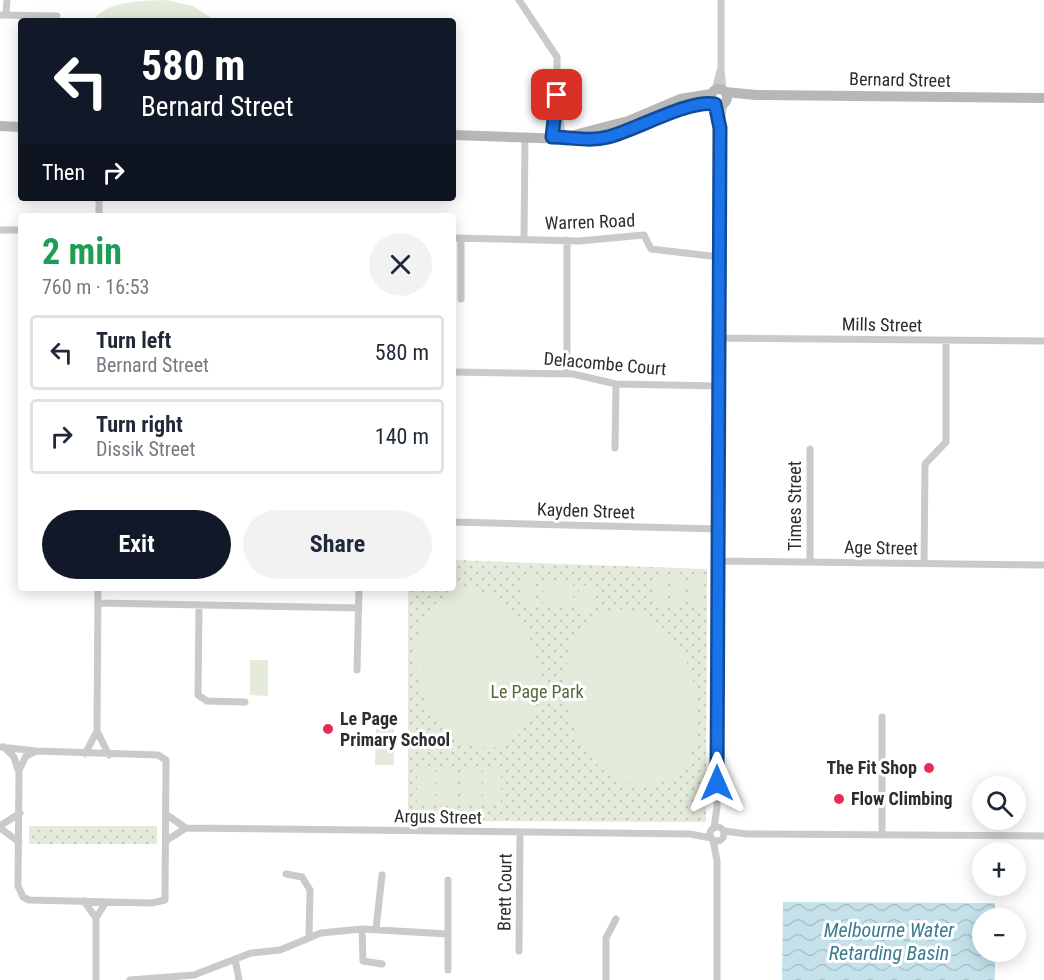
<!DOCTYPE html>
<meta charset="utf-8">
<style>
:root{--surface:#fff;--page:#f2f2f3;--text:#1f2937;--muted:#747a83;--line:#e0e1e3;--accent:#111827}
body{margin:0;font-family:"Roboto Condensed",sans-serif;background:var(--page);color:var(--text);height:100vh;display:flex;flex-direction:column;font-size:22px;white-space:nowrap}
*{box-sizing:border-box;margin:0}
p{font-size:20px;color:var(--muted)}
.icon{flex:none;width:33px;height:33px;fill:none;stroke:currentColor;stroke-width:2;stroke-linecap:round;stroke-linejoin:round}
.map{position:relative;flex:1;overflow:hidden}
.details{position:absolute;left:18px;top:213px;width:438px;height:378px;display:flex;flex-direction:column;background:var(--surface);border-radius:6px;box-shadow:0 3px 15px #0003}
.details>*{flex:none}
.top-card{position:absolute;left:18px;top:18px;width:438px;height:183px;border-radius:6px;box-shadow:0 3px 15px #0003;background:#111827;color:#fff;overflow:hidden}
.fabs{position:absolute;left:972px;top:776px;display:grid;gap:12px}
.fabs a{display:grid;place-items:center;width:54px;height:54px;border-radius:50%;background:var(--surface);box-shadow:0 3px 15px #0003;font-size:30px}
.pin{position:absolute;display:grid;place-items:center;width:51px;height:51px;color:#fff;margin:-26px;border-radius:12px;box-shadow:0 3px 9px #0006}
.me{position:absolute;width:66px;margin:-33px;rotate:0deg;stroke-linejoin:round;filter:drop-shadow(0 0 4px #0008)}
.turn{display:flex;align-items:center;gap:21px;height:126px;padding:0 24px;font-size:27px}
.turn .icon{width:78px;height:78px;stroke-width:2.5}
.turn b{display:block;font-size:42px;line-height:51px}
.then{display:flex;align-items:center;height:57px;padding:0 24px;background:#0003;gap:12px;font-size:22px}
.round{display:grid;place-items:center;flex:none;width:63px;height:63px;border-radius:32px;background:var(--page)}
.summary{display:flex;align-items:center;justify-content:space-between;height:102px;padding:0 24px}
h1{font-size:36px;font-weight:700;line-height:45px;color:#1e9e55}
.primary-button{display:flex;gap:12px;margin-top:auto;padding:12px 24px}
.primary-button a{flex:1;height:69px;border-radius:36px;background:var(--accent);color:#fff;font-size:24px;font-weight:700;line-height:69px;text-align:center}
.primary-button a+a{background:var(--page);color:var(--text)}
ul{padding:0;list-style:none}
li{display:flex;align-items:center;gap:18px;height:75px;margin:0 12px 9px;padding:0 12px;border:3px solid var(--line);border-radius:6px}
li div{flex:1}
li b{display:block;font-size:22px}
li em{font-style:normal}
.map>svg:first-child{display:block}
.grass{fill:url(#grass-dots)}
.pitch{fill:#e5ebda}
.water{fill:url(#water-waves)}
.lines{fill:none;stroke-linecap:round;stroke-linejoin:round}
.street{stroke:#cacaca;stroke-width:7}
.secondary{stroke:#b7b7b7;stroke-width:10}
.route-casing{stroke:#114b97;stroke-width:15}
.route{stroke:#1a73e8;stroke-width:10}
.poi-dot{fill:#e62d55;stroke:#fff;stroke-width:2}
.labels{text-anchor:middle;stroke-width:6;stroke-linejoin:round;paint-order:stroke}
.street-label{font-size:18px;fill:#2d2d2d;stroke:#fff}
.park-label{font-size:18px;fill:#56683a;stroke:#fff}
.poi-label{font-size:18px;font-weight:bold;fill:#2d2d2d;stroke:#fff;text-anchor:start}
.water-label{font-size:20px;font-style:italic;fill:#3b7a8f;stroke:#fff}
</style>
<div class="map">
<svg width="1044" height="980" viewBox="0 0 1044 980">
<defs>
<pattern id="grass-dots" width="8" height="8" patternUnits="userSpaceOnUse" patternTransform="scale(1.5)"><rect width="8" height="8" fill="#e5ebda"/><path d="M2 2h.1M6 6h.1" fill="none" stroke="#c5cabb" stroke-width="1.8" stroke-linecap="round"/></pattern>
<pattern id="water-waves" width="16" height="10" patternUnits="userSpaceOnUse" patternTransform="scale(1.5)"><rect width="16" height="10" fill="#c5e2eb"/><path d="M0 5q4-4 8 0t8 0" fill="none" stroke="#aac2ca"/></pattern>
</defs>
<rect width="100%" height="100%" fill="#fff"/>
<path class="grass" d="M453 560 707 569 706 822 408 821V588H453Z
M29 826H157V844H29Z"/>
<path class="pitch" d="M166 0 193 6 216 21H93C107 0 143 1 166 0Z
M523 577H536V605H523Z
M655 577H668V605L655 604Z
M672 577H685V605L672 604Z
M690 577H702V605H689Z
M543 580H556V607H543Z
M560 580H573V608H560Z
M579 585 593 586V614H578Z
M460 588C503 589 539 632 538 675 533 799 410 747 416 650 418 619 432 600 460 588Z
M615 609C702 606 731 773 651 785 568 798 527 624 615 609Z
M250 660H268V696L250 695Z
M376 729H394V765H375Z
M417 766H435V802H417Z
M439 766 457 767V802H439Z
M461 767H479V802H461Z
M483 767H501V802H483Z"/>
<path class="water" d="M783 902 995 903V918H982V951H995V980H782Z"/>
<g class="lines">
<path class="street" d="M519 0 557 57V95L552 137
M721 0V69L723 90
M0 15 57 16
M6 15 7 0
M715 90 720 71
M558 100 562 137
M715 104 719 123
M99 216V198
M0 230H21
M453 238 579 241 644 235 651 249 719 257
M524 239 525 136
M461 299V238
M719 338 1044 341
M453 372 573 374 616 384 719 386
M567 374V240
M615 448 616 384
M810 449V562
M453 522 718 529
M718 561 1044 565
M924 564 925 464 946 442V341
M98 603 359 608
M199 605 198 695 207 701 245 702
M357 670 359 588
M97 731 109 755
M0 747 36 751
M4 747 14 757 18 770
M36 751 158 755 166 760 165 900 152 903 29 900 23 897 18 886 19 770 26 756Z
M85 754 97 731 98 588
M167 815 186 828 690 834 711 838
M0 826 20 813
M710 834a7 7 0 1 1 14 0a7 7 0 1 1-14 0Z
M0 828 19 842
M714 828 717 807 720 128 724 104
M724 831 747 834 1044 836
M882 835V717
M167 840 186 828
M713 840 717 861V980
M286 874 302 877 310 890 309 937
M84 901 96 918
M362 929 363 961 382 964
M376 929 382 875
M448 934V970
M519 951 520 833
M235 959 239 980
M96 980V918L106 902
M130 980 194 975 251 953 280 950 321 933 362 929 448 934V880
M606 980V938L616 919"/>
<path class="secondary" d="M711 97a8 8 0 1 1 16 0a8 8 0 1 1-16 0Z
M725 92 756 95 1044 98
M0 126 21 127
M453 135 595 140C636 132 672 110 713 103
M574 135 628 121 680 99 711 94"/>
</g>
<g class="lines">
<g class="route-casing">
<path id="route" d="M557 95 552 137C572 137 589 142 608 137 636 130 689 99 715 104L720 128 717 783"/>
</g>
<use href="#route" class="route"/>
</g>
<g class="poi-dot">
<circle cx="328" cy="729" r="6"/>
<circle cx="929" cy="768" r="6"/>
<circle cx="839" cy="799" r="6"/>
</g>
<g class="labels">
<g class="street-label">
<text transform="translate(900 80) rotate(1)" y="6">Bernard Street</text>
<text transform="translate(590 222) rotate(-2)" y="6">Warren Road</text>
<text transform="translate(882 325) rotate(1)" y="6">Mills Street</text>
<text transform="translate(605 364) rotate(5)" y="6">Delacombe Court</text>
<text transform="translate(795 506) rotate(-90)" y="6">Times Street</text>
<text transform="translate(586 511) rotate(2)" y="6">Kayden Street</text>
<text transform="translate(881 548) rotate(1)" y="6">Age Street</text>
<text transform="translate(438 817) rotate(1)" y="6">Argus Street</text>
<text transform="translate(505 892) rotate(-89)" y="6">Brett Court</text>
</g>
<g class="park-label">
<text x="537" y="698">Le Page Park</text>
</g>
<g class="poi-label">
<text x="340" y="725">Le Page<tspan x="340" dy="21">Primary School</tspan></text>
<text x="917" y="774" text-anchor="end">The Fit Shop</text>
<text x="851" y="805">Flow Climbing</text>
</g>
<g class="water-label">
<text x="889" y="937">Melbourne Water<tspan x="889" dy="23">Retarding Basin</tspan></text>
</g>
</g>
</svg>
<div class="fabs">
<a><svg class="icon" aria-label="search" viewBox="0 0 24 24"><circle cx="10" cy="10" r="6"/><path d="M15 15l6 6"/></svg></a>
<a>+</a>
<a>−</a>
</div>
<div class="pin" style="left:557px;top:95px;background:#d93025"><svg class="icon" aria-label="arrive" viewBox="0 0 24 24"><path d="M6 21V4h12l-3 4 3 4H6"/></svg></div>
<svg class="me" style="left:717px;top:783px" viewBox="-20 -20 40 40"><path d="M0-17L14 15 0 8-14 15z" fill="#1a73e8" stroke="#fff" stroke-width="4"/></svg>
<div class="top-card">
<div class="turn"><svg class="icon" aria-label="left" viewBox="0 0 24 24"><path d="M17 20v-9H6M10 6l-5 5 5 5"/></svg><div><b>580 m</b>Bernard Street</div></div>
<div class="then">Then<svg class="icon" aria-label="right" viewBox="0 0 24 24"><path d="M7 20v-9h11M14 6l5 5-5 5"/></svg></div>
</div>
<section class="details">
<div class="summary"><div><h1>2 min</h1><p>760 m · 16:53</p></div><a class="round"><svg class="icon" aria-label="close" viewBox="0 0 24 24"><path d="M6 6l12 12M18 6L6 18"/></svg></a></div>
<ul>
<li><svg class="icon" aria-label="left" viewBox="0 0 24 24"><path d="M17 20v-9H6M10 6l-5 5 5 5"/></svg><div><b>Turn left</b><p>Bernard Street</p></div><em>580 m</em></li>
<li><svg class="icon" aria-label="right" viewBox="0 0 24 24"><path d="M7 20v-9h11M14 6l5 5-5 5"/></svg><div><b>Turn right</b><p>Dissik Street</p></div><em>140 m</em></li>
</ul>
<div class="primary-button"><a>Exit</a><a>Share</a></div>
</section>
</div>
